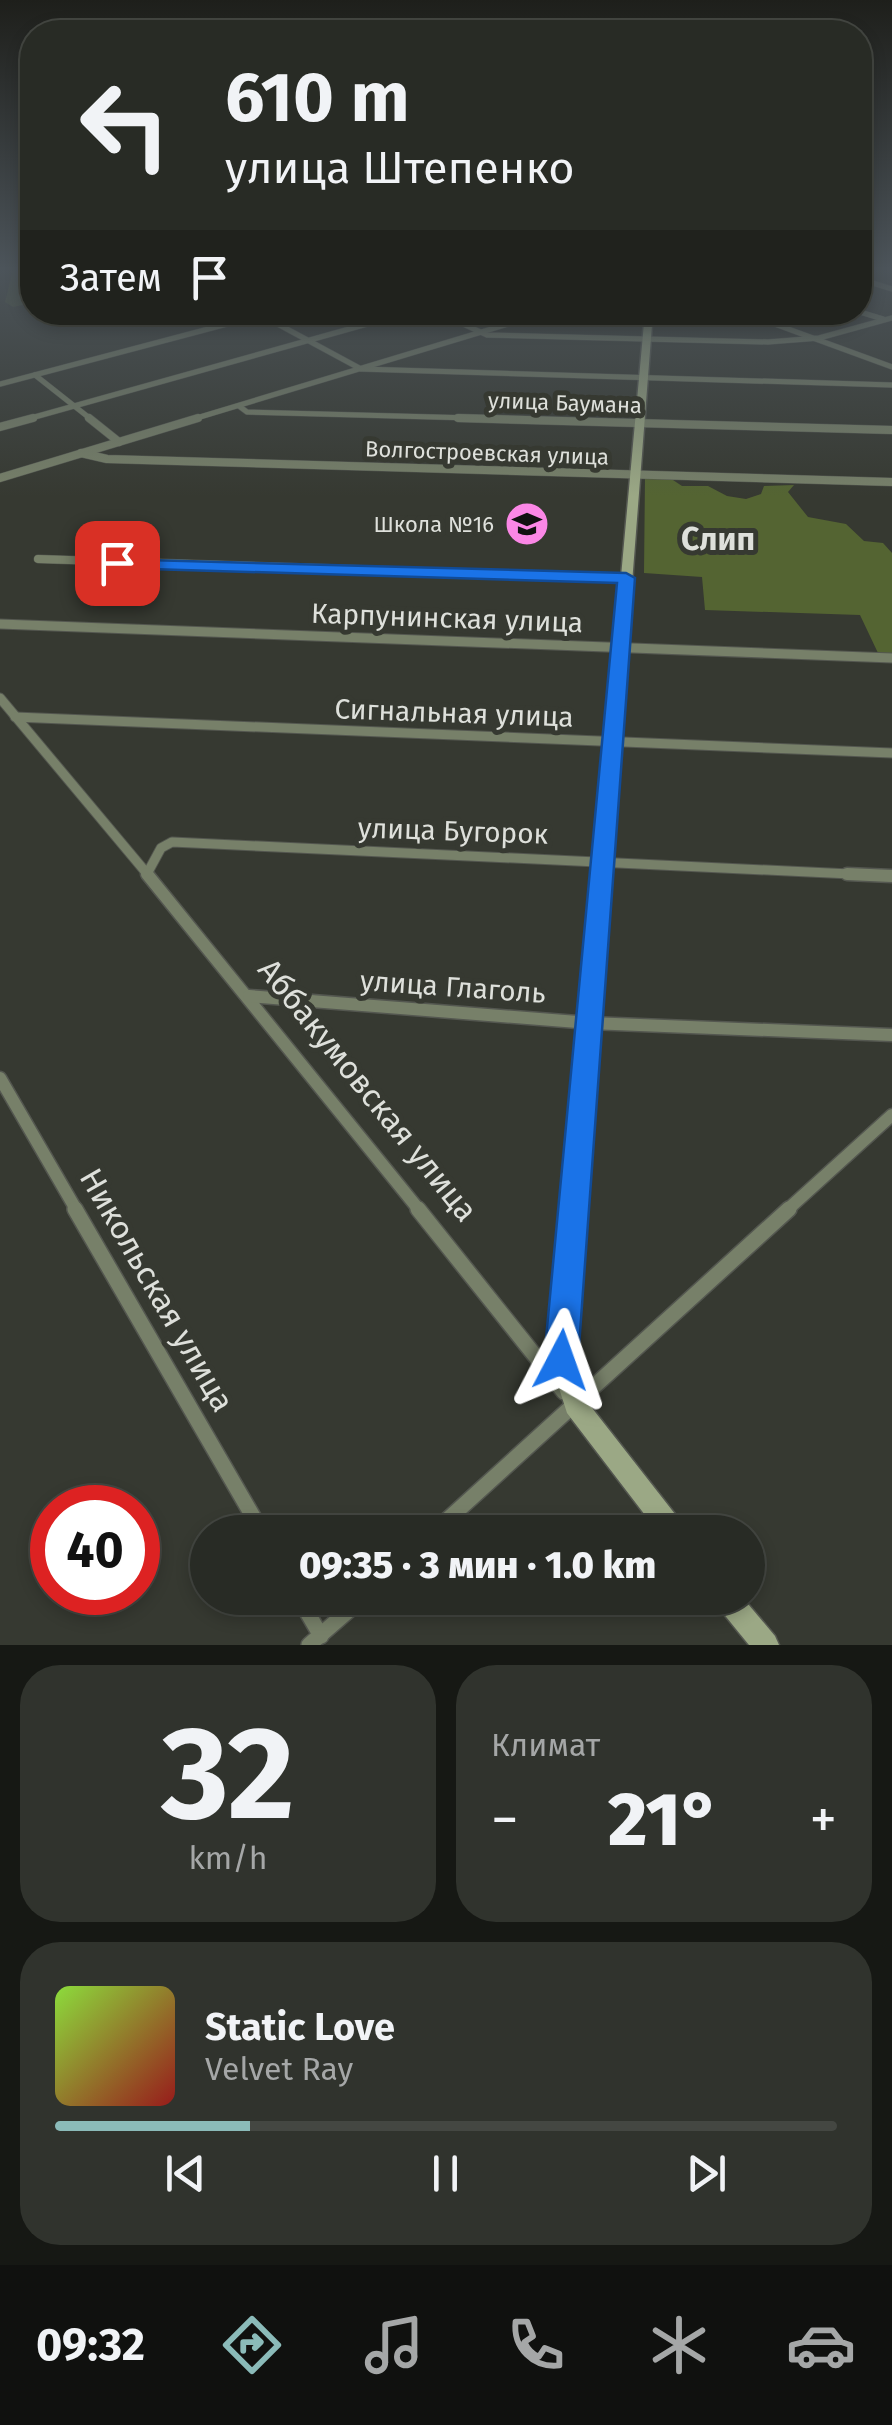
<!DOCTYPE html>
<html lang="ru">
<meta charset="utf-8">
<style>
body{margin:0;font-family:"Fira Sans",sans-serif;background:#30332d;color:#f1f3f6;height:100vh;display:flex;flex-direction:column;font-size:38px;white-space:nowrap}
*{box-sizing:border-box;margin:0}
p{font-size:32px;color:#a5a7a7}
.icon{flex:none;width:55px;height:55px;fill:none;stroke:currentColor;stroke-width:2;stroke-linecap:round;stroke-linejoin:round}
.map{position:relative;height:1645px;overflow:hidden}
.side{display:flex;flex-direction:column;gap:20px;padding:20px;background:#161814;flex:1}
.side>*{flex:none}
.hud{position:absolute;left:20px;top:20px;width:852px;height:305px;border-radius:40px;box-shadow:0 5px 15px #0003,0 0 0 2px #444742;background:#282b25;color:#f1f3f6;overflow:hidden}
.speed{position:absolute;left:30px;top:1485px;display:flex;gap:20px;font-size:50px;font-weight:700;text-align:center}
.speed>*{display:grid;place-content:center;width:130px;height:130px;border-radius:50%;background:#282b25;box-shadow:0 5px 15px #0003,0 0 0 2px #444742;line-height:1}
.speed .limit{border:15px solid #d22;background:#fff;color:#111}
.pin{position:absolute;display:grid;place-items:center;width:85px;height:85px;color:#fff;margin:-42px;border-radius:20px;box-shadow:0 5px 15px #0006}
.me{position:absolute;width:110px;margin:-55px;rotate:4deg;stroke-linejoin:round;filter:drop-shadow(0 0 8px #0008)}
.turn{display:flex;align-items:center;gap:35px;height:210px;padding:0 40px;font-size:45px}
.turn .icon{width:130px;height:130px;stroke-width:2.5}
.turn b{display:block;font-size:70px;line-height:85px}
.then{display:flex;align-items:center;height:95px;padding:0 40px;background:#0003;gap:20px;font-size:38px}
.big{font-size:75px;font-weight:800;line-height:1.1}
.side .tile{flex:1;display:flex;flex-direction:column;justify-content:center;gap:15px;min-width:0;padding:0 35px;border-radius:40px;background:#30332d}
.side .dial{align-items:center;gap:0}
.dial b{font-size:130px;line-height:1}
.song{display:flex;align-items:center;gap:30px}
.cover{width:120px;height:120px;border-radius:15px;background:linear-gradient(135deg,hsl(90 70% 55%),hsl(0 70% 35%))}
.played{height:10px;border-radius:5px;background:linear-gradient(90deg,#8bbbb9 25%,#444742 25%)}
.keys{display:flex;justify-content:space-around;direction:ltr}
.heat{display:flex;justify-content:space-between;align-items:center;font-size:55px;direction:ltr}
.side .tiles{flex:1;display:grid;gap:20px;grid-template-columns:1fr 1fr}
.tile:last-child{grid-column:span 2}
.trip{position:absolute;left:190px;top:1515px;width:575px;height:100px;border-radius:50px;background:#282b25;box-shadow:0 5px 15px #0003,0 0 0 2px #444742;font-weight:800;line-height:100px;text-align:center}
.tabs{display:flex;height:160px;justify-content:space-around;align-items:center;background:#10110f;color:#a5a7a7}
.tabs .icon{width:70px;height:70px}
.tabs .selected{color:#8bbbb9}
.tabs b{font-size:45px;color:#f1f3f6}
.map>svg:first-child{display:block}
.green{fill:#4b5635}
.forest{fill:#546432}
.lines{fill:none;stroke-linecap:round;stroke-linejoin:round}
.street-far4-casing{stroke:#545750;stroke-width:6}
.street-far3-casing{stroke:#545750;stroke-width:9}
.street-far2-casing{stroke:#545750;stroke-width:11}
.street-far1-casing{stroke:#545750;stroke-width:15}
.street-casing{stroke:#545750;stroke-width:18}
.secondary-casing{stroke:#545750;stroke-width:3}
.street-far4{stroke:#778069;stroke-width:5}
.street-far3{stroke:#778069;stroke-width:8}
.street-far2{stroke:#778069;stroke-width:9}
.street-far1{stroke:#778069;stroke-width:12}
.street{stroke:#778069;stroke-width:15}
.secondary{fill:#9ba885;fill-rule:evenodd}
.route{fill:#1a73e8;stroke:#114b97;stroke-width:2.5}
.labels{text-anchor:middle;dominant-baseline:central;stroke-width:10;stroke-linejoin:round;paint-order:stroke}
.far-street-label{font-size:22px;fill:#dee0db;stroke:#363931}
.far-poi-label{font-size:22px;fill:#dee0db;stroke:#363931;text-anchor:end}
.street-label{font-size:28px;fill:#dee0db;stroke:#363931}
.far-district-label{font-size:32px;font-weight:bold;fill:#dee0db;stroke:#363931}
.near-street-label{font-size:32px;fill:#dee0db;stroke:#363931}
</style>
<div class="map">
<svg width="892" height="1645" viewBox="0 0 892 1645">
<rect width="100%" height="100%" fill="#363931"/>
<!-- green -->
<polygon class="green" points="14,266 32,266 32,303 13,307 5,302"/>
<!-- forest -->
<polygon class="forest" points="645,477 670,478 682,486 708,486 727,496 746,499 761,494 764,486 794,485 788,492 808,517 846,524 864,541 883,543 892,553 892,654 878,653 860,615 705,610 702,577 644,573"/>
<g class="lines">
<defs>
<g id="street-far4">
<polyline points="860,279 892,289"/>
<polyline points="437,312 487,335 768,342 819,338 892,318"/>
<polyline points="742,312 892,367"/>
<polyline points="860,312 883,319"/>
<polyline points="35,375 92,420"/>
<polyline points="0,384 261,315 361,369 892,385"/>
<polyline points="239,406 247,412 547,420"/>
<polyline points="24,420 410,312"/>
<polyline points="190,420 548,312"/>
</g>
<g id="street-far3">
<polyline points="89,418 119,442"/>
<polyline points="458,418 892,430"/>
<polyline points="0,427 33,418"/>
<polyline points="81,453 107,459 892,482"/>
<polyline points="0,478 198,418"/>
<polyline points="38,559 626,578"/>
</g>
<g id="street-far2">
<polyline points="0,624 892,658"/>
<polyline points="0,698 149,876"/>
<polyline points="15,717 892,753"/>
<polyline points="148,872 161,848 172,842 892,876"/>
</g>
<g id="street-far1">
<polyline points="147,874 420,1211"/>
<polyline points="847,874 892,876"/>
<polyline points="249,996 590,1023 892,1035"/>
<polyline points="0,1078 77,1211"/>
<polyline points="786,1211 892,1115"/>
</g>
<g id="street">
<polyline points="75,1209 262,1532"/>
<polyline points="418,1209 564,1392"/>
<polyline points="434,1532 789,1209"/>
<polyline points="299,1598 321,1636"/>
<polyline points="309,1645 363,1598"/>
</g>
<g id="secondary">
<polygon points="645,312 653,312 572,1360 585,1399 682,1523 685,1532 658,1532 567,1413 550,1360"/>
<polygon points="714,1598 743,1598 775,1636 779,1645 749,1645 718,1607"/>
</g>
</defs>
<!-- street-far4 casing -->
<use href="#street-far4" class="street-far4-casing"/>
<!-- street-far3 casing -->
<use href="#street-far3" class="street-far3-casing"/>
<!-- street-far2 casing -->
<use href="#street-far2" class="street-far2-casing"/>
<!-- street-far1 casing -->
<use href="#street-far1" class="street-far1-casing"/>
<!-- street casing -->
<use href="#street" class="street-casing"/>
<!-- secondary casing -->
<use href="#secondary" class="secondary-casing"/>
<!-- street-far4 -->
<use href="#street-far4" class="street-far4"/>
<!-- street-far3 -->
<use href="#street-far3" class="street-far3"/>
<!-- street-far2 -->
<use href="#street-far2" class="street-far2"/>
<!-- street-far1 -->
<use href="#street-far1" class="street-far1"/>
<!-- street -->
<use href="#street" class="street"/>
<!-- secondary -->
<use href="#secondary" class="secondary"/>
</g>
<!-- sky -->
<linearGradient id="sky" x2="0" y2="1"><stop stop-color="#1e1f1b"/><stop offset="0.54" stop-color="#4c545a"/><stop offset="1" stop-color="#4c545a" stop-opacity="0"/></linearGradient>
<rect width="892" height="497" fill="url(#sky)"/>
<!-- route -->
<polygon class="route" points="111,559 626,573 635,578 578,1360 573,1372 561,1377 549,1372 544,1360 617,583 117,568 109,563"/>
<!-- icons -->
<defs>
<symbol id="school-disc" viewBox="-11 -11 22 22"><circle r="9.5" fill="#fb87e6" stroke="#363931"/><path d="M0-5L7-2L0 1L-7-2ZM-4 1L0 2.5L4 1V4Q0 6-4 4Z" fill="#111"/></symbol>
</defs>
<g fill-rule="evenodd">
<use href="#school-disc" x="502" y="499" width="50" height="50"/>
</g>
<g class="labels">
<!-- far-street labels -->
<g class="far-street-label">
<text transform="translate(565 403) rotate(2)">улица Баумана</text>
<text transform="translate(487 453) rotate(2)">Волгостроевская улица</text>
</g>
<!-- far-poi labels -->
<g class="far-poi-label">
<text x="494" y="524">Школа №16</text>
</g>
<!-- street labels -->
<g class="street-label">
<text transform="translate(447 618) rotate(2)">Карпунинская улица</text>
<text transform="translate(454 713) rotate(2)">Сигнальная улица</text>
<text transform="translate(453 831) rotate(2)">улица Бугорок</text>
<text transform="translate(453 987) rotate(4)">улица Глаголь</text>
</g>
<!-- far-district labels -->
<g class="far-district-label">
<text x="718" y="539">Слип</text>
</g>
<!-- near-street labels -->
<g class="near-street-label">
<text transform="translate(368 1090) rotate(51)">Аббакумовская улица</text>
<text transform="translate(157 1290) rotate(60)">Никольская улица</text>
</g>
</g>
</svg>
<div class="speed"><div class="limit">40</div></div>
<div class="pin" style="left:117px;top:563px;background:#d93025"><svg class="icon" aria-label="arrive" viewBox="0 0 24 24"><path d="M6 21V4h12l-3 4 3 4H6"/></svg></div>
<svg class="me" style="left:561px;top:1360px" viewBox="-20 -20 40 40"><path d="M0-17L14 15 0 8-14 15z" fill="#1a73e8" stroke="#fff" stroke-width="4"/></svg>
<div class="trip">09:35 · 3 мин · 1.0 km</div>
<div class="hud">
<div class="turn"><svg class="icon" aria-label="left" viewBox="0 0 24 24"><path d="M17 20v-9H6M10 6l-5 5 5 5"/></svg><div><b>610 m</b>улица Штепенко</div></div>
<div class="then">Затем<svg class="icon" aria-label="arrive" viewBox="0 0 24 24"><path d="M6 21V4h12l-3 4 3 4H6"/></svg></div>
</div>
</div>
<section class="side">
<div class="tiles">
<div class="tile dial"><b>32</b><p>km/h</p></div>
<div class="tile"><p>Климат</p>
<div class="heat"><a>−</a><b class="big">21°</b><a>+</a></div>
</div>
<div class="tile">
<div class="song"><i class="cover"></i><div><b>Static Love</b><p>Velvet Ray</p></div></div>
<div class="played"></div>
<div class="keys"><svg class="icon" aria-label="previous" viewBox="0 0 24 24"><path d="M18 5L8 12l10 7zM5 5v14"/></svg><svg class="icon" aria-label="pause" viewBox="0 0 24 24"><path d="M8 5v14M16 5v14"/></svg><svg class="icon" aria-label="next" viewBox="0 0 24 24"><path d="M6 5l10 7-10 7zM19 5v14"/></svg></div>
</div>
</div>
</section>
<nav class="tabs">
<b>09:32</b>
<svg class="icon selected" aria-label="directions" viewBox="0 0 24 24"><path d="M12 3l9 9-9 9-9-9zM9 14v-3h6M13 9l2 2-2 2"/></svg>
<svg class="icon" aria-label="music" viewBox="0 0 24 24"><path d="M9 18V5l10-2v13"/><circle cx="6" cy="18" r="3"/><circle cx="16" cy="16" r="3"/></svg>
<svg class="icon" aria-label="phone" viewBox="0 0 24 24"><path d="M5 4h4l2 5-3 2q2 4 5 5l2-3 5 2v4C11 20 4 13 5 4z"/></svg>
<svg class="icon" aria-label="climate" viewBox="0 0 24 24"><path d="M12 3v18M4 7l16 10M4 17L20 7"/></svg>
<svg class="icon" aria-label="car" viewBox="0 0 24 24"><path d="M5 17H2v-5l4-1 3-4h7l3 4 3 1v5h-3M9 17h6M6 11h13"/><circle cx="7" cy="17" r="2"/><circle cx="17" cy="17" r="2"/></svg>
</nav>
